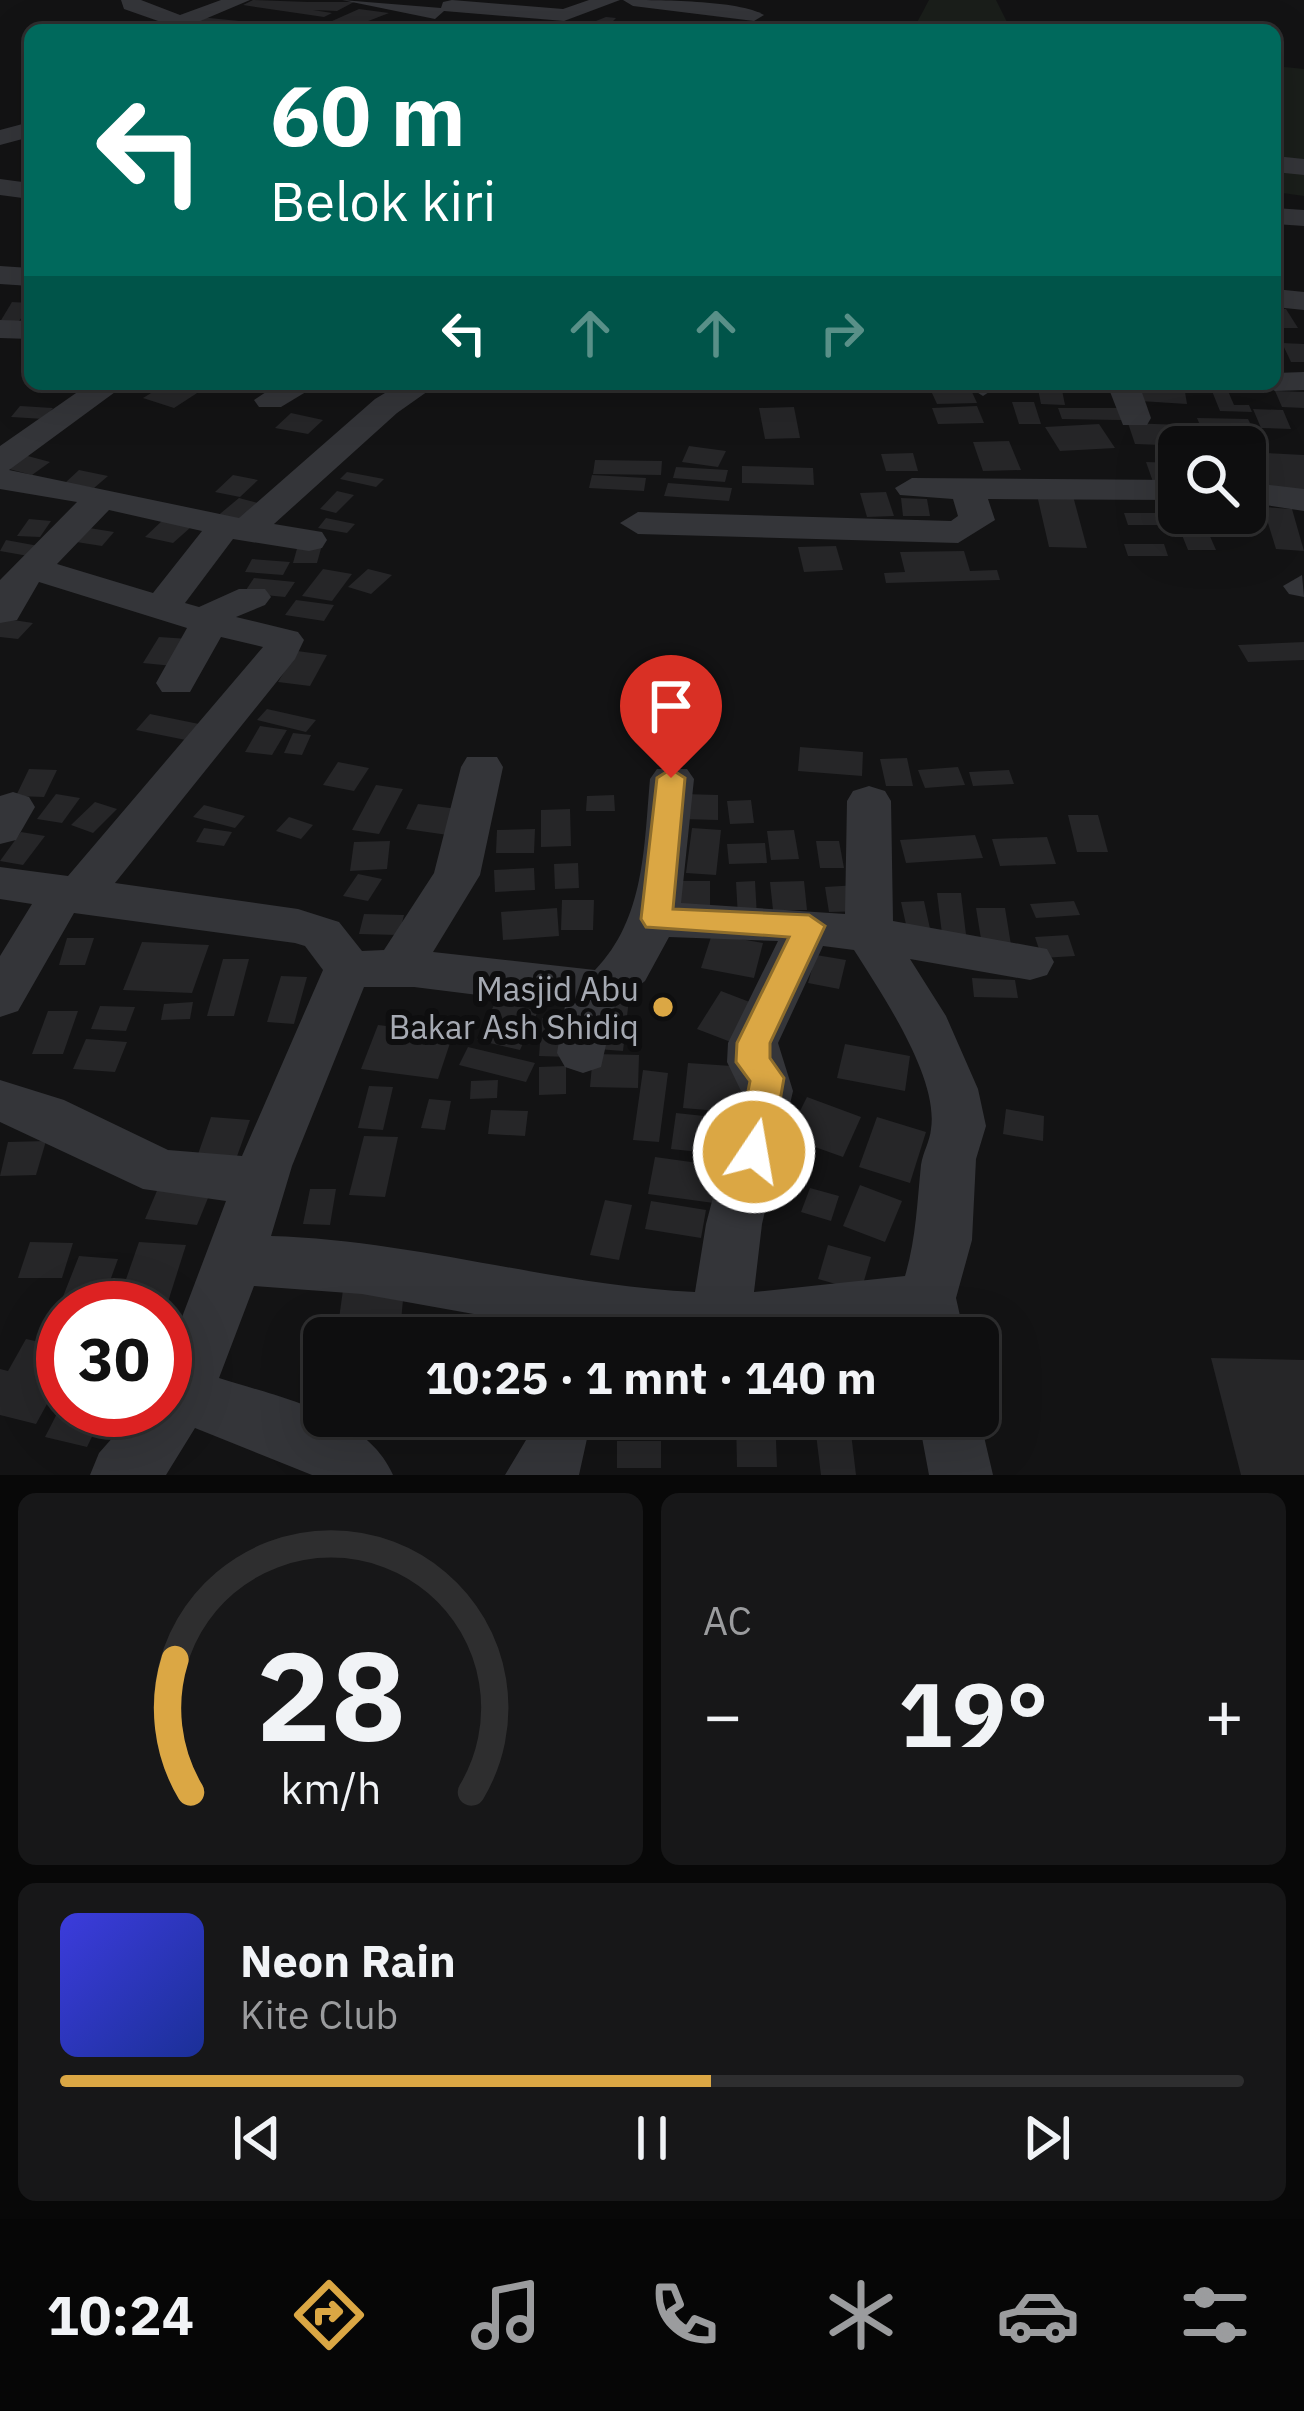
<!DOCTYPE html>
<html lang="id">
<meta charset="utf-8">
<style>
body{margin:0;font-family:"IBM Plex Sans",sans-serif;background:#171718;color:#f1f3f6;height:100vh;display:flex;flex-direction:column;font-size:45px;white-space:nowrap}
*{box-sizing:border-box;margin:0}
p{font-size:39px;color:#9b9c9e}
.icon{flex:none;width:66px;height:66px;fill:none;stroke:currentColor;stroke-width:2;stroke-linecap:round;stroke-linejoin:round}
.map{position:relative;height:1475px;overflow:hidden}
.details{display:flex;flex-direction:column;gap:18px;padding:18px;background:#080808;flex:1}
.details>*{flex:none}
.guide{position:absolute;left:24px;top:24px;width:1257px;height:366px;border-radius:18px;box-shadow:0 12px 48px #0002,0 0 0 3px #2e2e2f;background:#00695c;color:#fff;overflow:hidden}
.fabs{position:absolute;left:1158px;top:426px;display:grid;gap:24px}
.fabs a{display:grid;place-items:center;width:108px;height:108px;border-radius:18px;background:#0e0e0f;box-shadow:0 12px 48px #0002,0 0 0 3px #2e2e2f;font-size:60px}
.speed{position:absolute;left:36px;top:1281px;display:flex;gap:24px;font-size:60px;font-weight:700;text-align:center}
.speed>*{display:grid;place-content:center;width:156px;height:156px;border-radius:50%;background:#0e0e0f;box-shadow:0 12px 48px #0002,0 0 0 3px #2e2e2f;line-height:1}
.speed .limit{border:18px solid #d22;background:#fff;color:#111}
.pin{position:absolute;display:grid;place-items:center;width:102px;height:102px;color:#fff;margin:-123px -51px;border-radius:50% 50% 50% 0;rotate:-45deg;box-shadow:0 0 12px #0007}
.pin .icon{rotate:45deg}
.me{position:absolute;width:132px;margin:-66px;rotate:12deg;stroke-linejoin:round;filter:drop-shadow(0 0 9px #0008)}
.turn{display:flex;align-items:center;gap:42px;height:252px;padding:0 48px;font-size:54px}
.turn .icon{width:156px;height:156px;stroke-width:2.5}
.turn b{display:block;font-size:84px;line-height:102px}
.lanes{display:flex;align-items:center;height:114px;padding:0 48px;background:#0003;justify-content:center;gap:60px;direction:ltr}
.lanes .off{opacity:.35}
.big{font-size:90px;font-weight:700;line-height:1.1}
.details .card{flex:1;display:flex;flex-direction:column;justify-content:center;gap:18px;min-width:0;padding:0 42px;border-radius:18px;background:#171718}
.details .dial{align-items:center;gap:0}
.dial svg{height:312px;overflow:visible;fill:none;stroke:#2e2e2f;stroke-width:7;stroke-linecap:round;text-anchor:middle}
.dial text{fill:#f1f3f6;stroke:none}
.song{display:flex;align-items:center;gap:36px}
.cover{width:144px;height:144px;border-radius:18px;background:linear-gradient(135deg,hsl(240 70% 55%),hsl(230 70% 35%))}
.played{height:12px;border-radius:6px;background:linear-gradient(90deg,#dba744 55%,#2e2e2f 55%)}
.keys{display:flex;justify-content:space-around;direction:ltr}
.heat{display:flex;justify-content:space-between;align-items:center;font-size:66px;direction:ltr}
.details .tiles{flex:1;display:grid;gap:18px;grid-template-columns:1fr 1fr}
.card:last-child{grid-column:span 2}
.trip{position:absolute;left:303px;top:1317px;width:696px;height:120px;border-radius:18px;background:#0e0e0f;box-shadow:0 12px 48px #0002,0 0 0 3px #2e2e2f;font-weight:700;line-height:120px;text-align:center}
.dock{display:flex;height:192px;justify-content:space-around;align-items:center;background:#060606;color:#9b9c9e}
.dock .icon{width:84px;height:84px}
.dock .active{color:#dba744}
.dock b{font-size:54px;color:#f1f3f6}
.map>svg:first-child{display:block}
.green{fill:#1a1e1a}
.building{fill:#262628}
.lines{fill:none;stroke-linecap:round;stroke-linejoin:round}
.minor{fill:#343539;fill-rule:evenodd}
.route{fill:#dba744;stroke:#8e6d2c;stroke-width:3}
.poi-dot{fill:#dba744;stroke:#0e0e0f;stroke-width:4.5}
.labels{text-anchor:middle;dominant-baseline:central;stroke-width:12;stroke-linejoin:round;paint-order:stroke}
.poi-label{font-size:33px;fill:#a6aab3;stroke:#0e0e0f;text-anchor:end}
</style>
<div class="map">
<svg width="1304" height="1475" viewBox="0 0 1304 1475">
<rect width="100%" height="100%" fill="#131314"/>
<!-- green -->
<g class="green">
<polygon points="929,0 996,0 1011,30 913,30"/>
<polygon points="1275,66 1304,69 1304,196 1275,192"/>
</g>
<!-- building -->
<g class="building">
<polygon points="253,0 308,2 354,2 337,11 313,10 332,13 324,17 243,5"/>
<polygon points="359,9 389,13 345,30 312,30"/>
<polygon points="199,17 249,22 236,30 185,25"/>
<polygon points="606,17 616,18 611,23 643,30 586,25"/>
<polygon points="12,302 30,303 30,308 18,322 0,322"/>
<polygon points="1275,309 1286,309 1298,328 1275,328"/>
<polygon points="1282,343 1304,344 1304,362 1291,362"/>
<polygon points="166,384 211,384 174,408 143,398"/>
<polygon points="1038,389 1062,390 1065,405 1041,404"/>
<polygon points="1138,389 1185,392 1187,404 1140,401"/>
<polygon points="1212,391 1228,391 1234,405 1249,405 1252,412 1220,411"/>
<polygon points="1275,391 1304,392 1304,408 1282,407"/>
<polygon points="972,392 977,403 937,404 932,393"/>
<polygon points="1012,402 1034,402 1041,424 1019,424"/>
<polygon points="20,406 53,408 44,419 11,417"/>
<polygon points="977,406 984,423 938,424 932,408"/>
<polygon points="794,407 800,438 765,439 759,408"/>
<polygon points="1058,408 1118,408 1122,420 1062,419"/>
<polygon points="1253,409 1283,410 1291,429 1261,428"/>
<polygon points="291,413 323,420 308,434 275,428"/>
<polygon points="1197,418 1248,419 1255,433 1203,432"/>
<polygon points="1128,423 1182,425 1189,446 1135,444"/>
<polygon points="1099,424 1115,448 1060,451 1045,427"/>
<polygon points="1009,441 1021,470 983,471 973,442"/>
<polygon points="689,446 726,451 718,467 682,462"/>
<polygon points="1245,452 1304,455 1304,491 1247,488"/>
<polygon points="913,453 918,471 886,471 881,454"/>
<polygon points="24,455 50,462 32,475 5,468"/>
<polygon points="595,460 662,461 661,475 593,474"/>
<polygon points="1146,462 1179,463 1179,482 1153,482"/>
<polygon points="742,466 813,468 814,485 742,483"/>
<polygon points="676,467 728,470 725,482 673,478"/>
<polygon points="79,470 108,476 94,488 65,483"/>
<polygon points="347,472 384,479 376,487 340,479"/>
<polygon points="233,475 258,480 240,497 215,492"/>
<polygon points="592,475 646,478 644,491 589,488"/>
<polygon points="668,483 732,488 729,501 664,496"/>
<polygon points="337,491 354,495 336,513 320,509"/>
<polygon points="886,492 894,516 867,517 860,493"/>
<polygon points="1037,495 1073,496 1087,548 1049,547"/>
<polygon points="239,498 258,503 234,523 215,518"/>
<polygon points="901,498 927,499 930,516 903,516"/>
<polygon points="1263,507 1292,509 1304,551 1276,549"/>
<polygon points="1124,513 1155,513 1159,525 1128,525"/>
<polygon points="326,518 355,524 347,533 318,528"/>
<polygon points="29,519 51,521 40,537 17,536"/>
<polygon points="163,520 191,527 173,543 145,537"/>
<polygon points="1178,525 1205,525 1216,550 1188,550"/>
<polygon points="83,527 114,532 102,546 70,541"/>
<polygon points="6,540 44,547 34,557 0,551"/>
<polygon points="1124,544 1164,544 1168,556 1128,556"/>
<polygon points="298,545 322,545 317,563 293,563"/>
<polygon points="836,546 843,570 804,572 798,547"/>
<polygon points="964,551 970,571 997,570 1000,580 886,583 884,573 905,572 900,552"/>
<polygon points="252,559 290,562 283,575 245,572"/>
<polygon points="323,569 352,574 332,601 302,596"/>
<polygon points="368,569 392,575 371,594 348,587"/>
<polygon points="254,578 295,582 285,597 244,593"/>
<polygon points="296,600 334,605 324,621 285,615"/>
<polygon points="0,618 33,623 18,639 0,637"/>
<polygon points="159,637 189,639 173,666 143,663"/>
<polygon points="1304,642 1304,660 1248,662 1238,645"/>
<polygon points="297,651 327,655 310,686 278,682"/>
<polygon points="267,709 316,720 306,732 257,720"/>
<polygon points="150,714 199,724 186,740 136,730"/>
<polygon points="260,726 287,730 272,755 245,752"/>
<polygon points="293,733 311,735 302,755 284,753"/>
<polygon points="800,747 863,752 862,776 798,771"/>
<polygon points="907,758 913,786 886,786 880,759"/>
<polygon points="338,762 369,768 354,791 323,785"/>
<polygon points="958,767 965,785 925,788 918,770"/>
<polygon points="29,769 57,770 44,797 16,796"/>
<polygon points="1009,770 1014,784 973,786 969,772"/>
<polygon points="376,785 403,789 379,834 352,830"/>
<polygon points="56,794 80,798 62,823 37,819"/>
<polygon points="683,794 718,795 718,820 682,819"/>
<polygon points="614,795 615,811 586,811 587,796"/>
<polygon points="751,800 754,823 730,824 727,801"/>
<polygon points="95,802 117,809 93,833 71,825"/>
<polygon points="418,804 466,810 455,836 406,829"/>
<polygon points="204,805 245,816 235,828 193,817"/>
<polygon points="570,809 571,846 541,847 541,810"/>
<polygon points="1068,815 1098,815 1108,852 1077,852"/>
<polygon points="289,817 313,825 301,839 276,831"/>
<polygon points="204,828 232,832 224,846 196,842"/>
<polygon points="692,828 721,830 716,875 686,873"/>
<polygon points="535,829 534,853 496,853 497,830"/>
<polygon points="794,830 799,859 771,860 767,831"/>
<polygon points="21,832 45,836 23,865 0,861"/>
<polygon points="975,835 983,858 906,863 900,840"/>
<polygon points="1047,837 1056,864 1000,866 992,839"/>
<polygon points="390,841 387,869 350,871 354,842"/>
<polygon points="816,841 839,841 844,868 820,868"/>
<polygon points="765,843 767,863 729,864 727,844"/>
<polygon points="578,863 579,888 555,889 554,864"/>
<polygon points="534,868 535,890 495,892 494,870"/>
<polygon points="358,874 382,879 368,901 343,896"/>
<polygon points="680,881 710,881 710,917 680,916"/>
<polygon points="755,881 757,917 738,917 736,882"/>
<polygon points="804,881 807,910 773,910 770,882"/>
<polygon points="858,885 865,911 829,912 825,887"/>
<polygon points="937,893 961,893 967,943 943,942"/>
<polygon points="562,900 594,900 593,930 561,930"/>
<polygon points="924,901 932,938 909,938 901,902"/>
<polygon points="1074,901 1080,915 1036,918 1030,904"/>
<polygon points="557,908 559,936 503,940 501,912"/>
<polygon points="976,908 1005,908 1011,945 982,945"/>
<polygon points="364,914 404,915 399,935 359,934"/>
<polygon points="712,934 763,943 754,978 701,968"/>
<polygon points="1068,935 1075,956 1042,958 1035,937"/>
<polygon points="67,938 94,938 85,965 59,965"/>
<polygon points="142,942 209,945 192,993 123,990"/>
<polygon points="816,955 846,960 839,989 808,983"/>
<polygon points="223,959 249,959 234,1016 207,1016"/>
<polygon points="281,976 307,977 294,1024 267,1022"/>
<polygon points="972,978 1015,980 1018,998 974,997"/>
<polygon points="721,991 760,1006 736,1044 697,1029"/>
<polygon points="603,998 629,999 623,1051 597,1049"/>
<polygon points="496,1001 538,1011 520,1050 477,1040"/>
<polygon points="193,1002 190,1019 161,1020 164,1004"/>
<polygon points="100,1006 135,1007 126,1031 91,1029"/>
<polygon points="48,1011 78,1011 63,1054 32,1054"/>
<polygon points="542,1018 573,1019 570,1057 539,1056"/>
<polygon points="378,1025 453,1034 438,1079 361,1069"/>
<polygon points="86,1039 127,1042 115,1072 73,1069"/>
<polygon points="845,1044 910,1056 905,1091 837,1078"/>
<polygon points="468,1047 535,1063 526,1082 459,1065"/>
<polygon points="593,1054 639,1055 638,1088 590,1087"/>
<polygon points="688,1063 746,1067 743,1113 683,1108"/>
<polygon points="566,1066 566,1094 539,1095 539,1067"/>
<polygon points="643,1070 668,1073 659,1142 633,1140"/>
<polygon points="498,1080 497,1098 470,1099 471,1081"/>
<polygon points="369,1086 393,1087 383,1130 358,1128"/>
<polygon points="807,1097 861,1117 843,1157 787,1137"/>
<polygon points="429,1099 451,1101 445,1130 421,1128"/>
<polygon points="1006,1109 1044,1116 1043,1141 1003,1134"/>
<polygon points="491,1110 528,1111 525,1136 488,1134"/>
<polygon points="676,1113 741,1120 737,1156 671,1149"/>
<polygon points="211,1117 250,1120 236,1159 197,1157"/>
<polygon points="877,1117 926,1132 910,1183 859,1167"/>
<polygon points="364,1136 398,1137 385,1197 349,1195"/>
<polygon points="46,1141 36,1175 0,1176 8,1142"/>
<polygon points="655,1157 727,1167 721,1204 648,1194"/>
<polygon points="860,1185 902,1201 885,1242 843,1226"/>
<polygon points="159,1186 210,1193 197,1225 145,1219"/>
<polygon points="810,1188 839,1196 831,1221 801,1212"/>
<polygon points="310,1189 336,1189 330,1225 303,1224"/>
<polygon points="605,1200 632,1205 619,1260 590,1255"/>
<polygon points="651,1201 706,1210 701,1238 645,1229"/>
<polygon points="30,1242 73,1243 62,1278 18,1278"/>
<polygon points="139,1242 186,1245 166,1308 116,1308"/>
<polygon points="828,1245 871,1257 861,1291 818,1279"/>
<polygon points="79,1256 118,1259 100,1308 63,1308 63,1323 53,1322"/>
<polygon points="404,1289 400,1332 337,1333 343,1290"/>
<polygon points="26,1339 63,1347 63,1375 36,1424 0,1415 0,1369 8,1371"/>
<polygon points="1211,1358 1304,1360 1304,1475 1241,1475"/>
<polygon points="63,1402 63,1410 103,1414 87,1447 45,1437"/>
<polygon points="736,1416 775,1416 777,1467 737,1467"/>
<polygon points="851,1433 856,1475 821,1475 816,1434"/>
<rect x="617" y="1441" width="44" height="27"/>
</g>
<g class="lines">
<!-- minor -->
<g class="minor">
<polygon points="121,0 141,0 180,15 221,0 250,0 179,30 149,30 161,22 124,9"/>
<polygon points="342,0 441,8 443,2 452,0 563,9 589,0 620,0 564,21 444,11 435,19"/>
<path d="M623,0C657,0 739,0 764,15L754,21L633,6Z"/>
<polygon points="30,122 30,137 0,145 0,130"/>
<polygon points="1275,156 1304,159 1304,175 1275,172"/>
<polygon points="0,179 30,183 30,199 0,195"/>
<polygon points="1275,208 1304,210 1304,226 1275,224"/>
<polygon points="0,266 30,268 30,286 0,284"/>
<polygon points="1275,289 1304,292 1304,310 1275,307"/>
<polygon points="0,320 30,321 30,339 0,338"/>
<polygon points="1304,372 1304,390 1275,391 1261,384 1275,384 1275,373"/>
<path d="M89,384H126L9,470L239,518L375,399L400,384H438L397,413L274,524L322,532L327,540L322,548L309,551L233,539L185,603L199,607L239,589H265L271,597L265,605L236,617L298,632L304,640L295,659L115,883L298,909L339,922L362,951L384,950L434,873L461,767L467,757H497L503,767L480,875L433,952L595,970C645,919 644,846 650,779L657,769H687L694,779L681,903L845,914L847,801L853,791L869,786L885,791L891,801L893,921L1047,949L1054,962L1047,975L1030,980L910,959L946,1016L978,1089L986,1126L976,1159L972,1240L956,1298L965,1338H905L903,1329L848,1338H608L362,1294L254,1286L219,1378C278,1397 367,1414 393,1475H312L195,1428L166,1475H90L99,1453L137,1410H165V1362L226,1201L143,1189L0,1122V1080L64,1100L168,1150L242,1156L323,970L305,946L295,943L74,913L18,1011L0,1017V956L32,904L0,899V867L68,876L263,647L221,637L190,692H162L156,683L187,628L39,582L17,620L0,623V580L77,502L0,489V446ZM109,510L193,529L202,531L153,593L57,564ZM669,937L778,941L728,1043L727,1062L741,1091L706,1224L695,1292C552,1285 414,1240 271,1236L292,1166L364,987H414L565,1006L557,1053L565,1067L583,1073L601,1067L615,1005L645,981ZM823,946L854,950C881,993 939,1077 931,1129C930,1141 923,1152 921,1165C917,1204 916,1239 905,1276L754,1292L762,1224L793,1091L778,1043Z"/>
<polygon points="278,384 319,384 281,407 259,407 254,400"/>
<polygon points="1001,384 983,396 967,386 969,384"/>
<polygon points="1107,384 1139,384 1151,418 1147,425 1123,425"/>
<polygon points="1145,384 1183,384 1167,393 1150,391"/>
<polygon points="912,478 1179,480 1179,500 988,499 995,520 958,543 638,534 620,523 638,512 951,521 958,516 953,499 900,495 895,488"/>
<polygon points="1245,482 1304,489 1304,511 1245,502"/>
<polygon points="1302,575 1304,597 1289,594 1283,586"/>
<polygon points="13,792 29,797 35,807 16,840 0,844 0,796"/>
<polygon points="978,1411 993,1475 929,1475 918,1416 978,1416"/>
<polygon points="530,1416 592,1416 579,1475 505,1475 526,1440"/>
</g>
</g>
<!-- route -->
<polygon class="route" points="671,769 685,778 673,909 809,915 825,926 770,1043 770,1058 784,1078 771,1152 766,1163 754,1167 741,1163 736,1152 750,1081 736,1062 737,1043 789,937 646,927 641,919 657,778"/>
<!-- markers -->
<circle class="poi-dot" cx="663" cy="1007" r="12"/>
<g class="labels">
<!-- poi labels -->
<g class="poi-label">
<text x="639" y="988">Masjid Abu<tspan x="639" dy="38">Bakar Ash Shidiq</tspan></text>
</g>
</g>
</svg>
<div class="fabs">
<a><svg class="icon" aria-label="search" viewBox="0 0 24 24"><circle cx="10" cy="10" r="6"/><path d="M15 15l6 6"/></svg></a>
</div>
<div class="speed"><div class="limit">30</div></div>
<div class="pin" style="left:671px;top:778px;background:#d93025"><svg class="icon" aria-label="arrive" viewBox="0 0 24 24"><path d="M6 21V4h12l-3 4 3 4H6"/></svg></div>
<svg class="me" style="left:754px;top:1152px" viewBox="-20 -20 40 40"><circle r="17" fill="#dba744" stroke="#fff" stroke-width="3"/><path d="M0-11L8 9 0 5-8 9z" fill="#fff"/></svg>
<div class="trip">10:25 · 1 mnt · 140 m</div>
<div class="guide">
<div class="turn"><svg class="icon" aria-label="left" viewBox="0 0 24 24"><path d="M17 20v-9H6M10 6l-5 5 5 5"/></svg><div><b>60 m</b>Belok kiri</div></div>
<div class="lanes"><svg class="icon" aria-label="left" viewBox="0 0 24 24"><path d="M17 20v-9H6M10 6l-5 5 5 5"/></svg><svg class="icon off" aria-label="ahead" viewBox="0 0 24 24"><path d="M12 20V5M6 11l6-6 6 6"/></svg><svg class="icon off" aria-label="ahead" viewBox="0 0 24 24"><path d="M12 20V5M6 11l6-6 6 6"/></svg><svg class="icon off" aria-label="right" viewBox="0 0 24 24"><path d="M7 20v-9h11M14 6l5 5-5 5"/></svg></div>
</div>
</div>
<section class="details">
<div class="tiles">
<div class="card dial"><svg viewBox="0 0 100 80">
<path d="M14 69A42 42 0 1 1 86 69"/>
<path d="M14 69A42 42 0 0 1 10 35" stroke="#dba744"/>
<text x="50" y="56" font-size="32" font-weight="700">28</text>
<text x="50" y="72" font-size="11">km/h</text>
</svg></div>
<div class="card"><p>AC</p>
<div class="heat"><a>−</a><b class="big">19°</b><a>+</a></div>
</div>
<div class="card">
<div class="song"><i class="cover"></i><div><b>Neon Rain</b><p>Kite Club</p></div></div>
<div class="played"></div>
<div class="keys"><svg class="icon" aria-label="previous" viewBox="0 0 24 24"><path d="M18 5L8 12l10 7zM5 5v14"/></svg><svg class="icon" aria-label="pause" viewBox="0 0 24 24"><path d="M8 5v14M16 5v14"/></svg><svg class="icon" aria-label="next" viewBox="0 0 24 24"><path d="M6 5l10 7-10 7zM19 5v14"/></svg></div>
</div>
</div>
</section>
<nav class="dock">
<b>10:24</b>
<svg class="icon active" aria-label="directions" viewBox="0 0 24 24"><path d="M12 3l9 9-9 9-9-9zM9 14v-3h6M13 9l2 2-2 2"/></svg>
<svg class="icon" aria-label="music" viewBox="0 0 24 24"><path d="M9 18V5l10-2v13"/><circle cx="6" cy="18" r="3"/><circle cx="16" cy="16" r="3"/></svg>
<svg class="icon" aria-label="phone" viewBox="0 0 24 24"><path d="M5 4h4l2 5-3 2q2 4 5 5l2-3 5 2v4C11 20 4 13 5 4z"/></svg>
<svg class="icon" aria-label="climate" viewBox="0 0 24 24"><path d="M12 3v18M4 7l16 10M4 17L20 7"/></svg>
<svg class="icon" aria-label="car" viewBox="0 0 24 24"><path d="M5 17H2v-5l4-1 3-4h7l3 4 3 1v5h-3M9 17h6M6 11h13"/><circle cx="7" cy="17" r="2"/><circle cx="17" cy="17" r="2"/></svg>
<svg class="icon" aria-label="filters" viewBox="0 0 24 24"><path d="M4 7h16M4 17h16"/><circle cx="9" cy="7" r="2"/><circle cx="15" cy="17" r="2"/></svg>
</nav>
